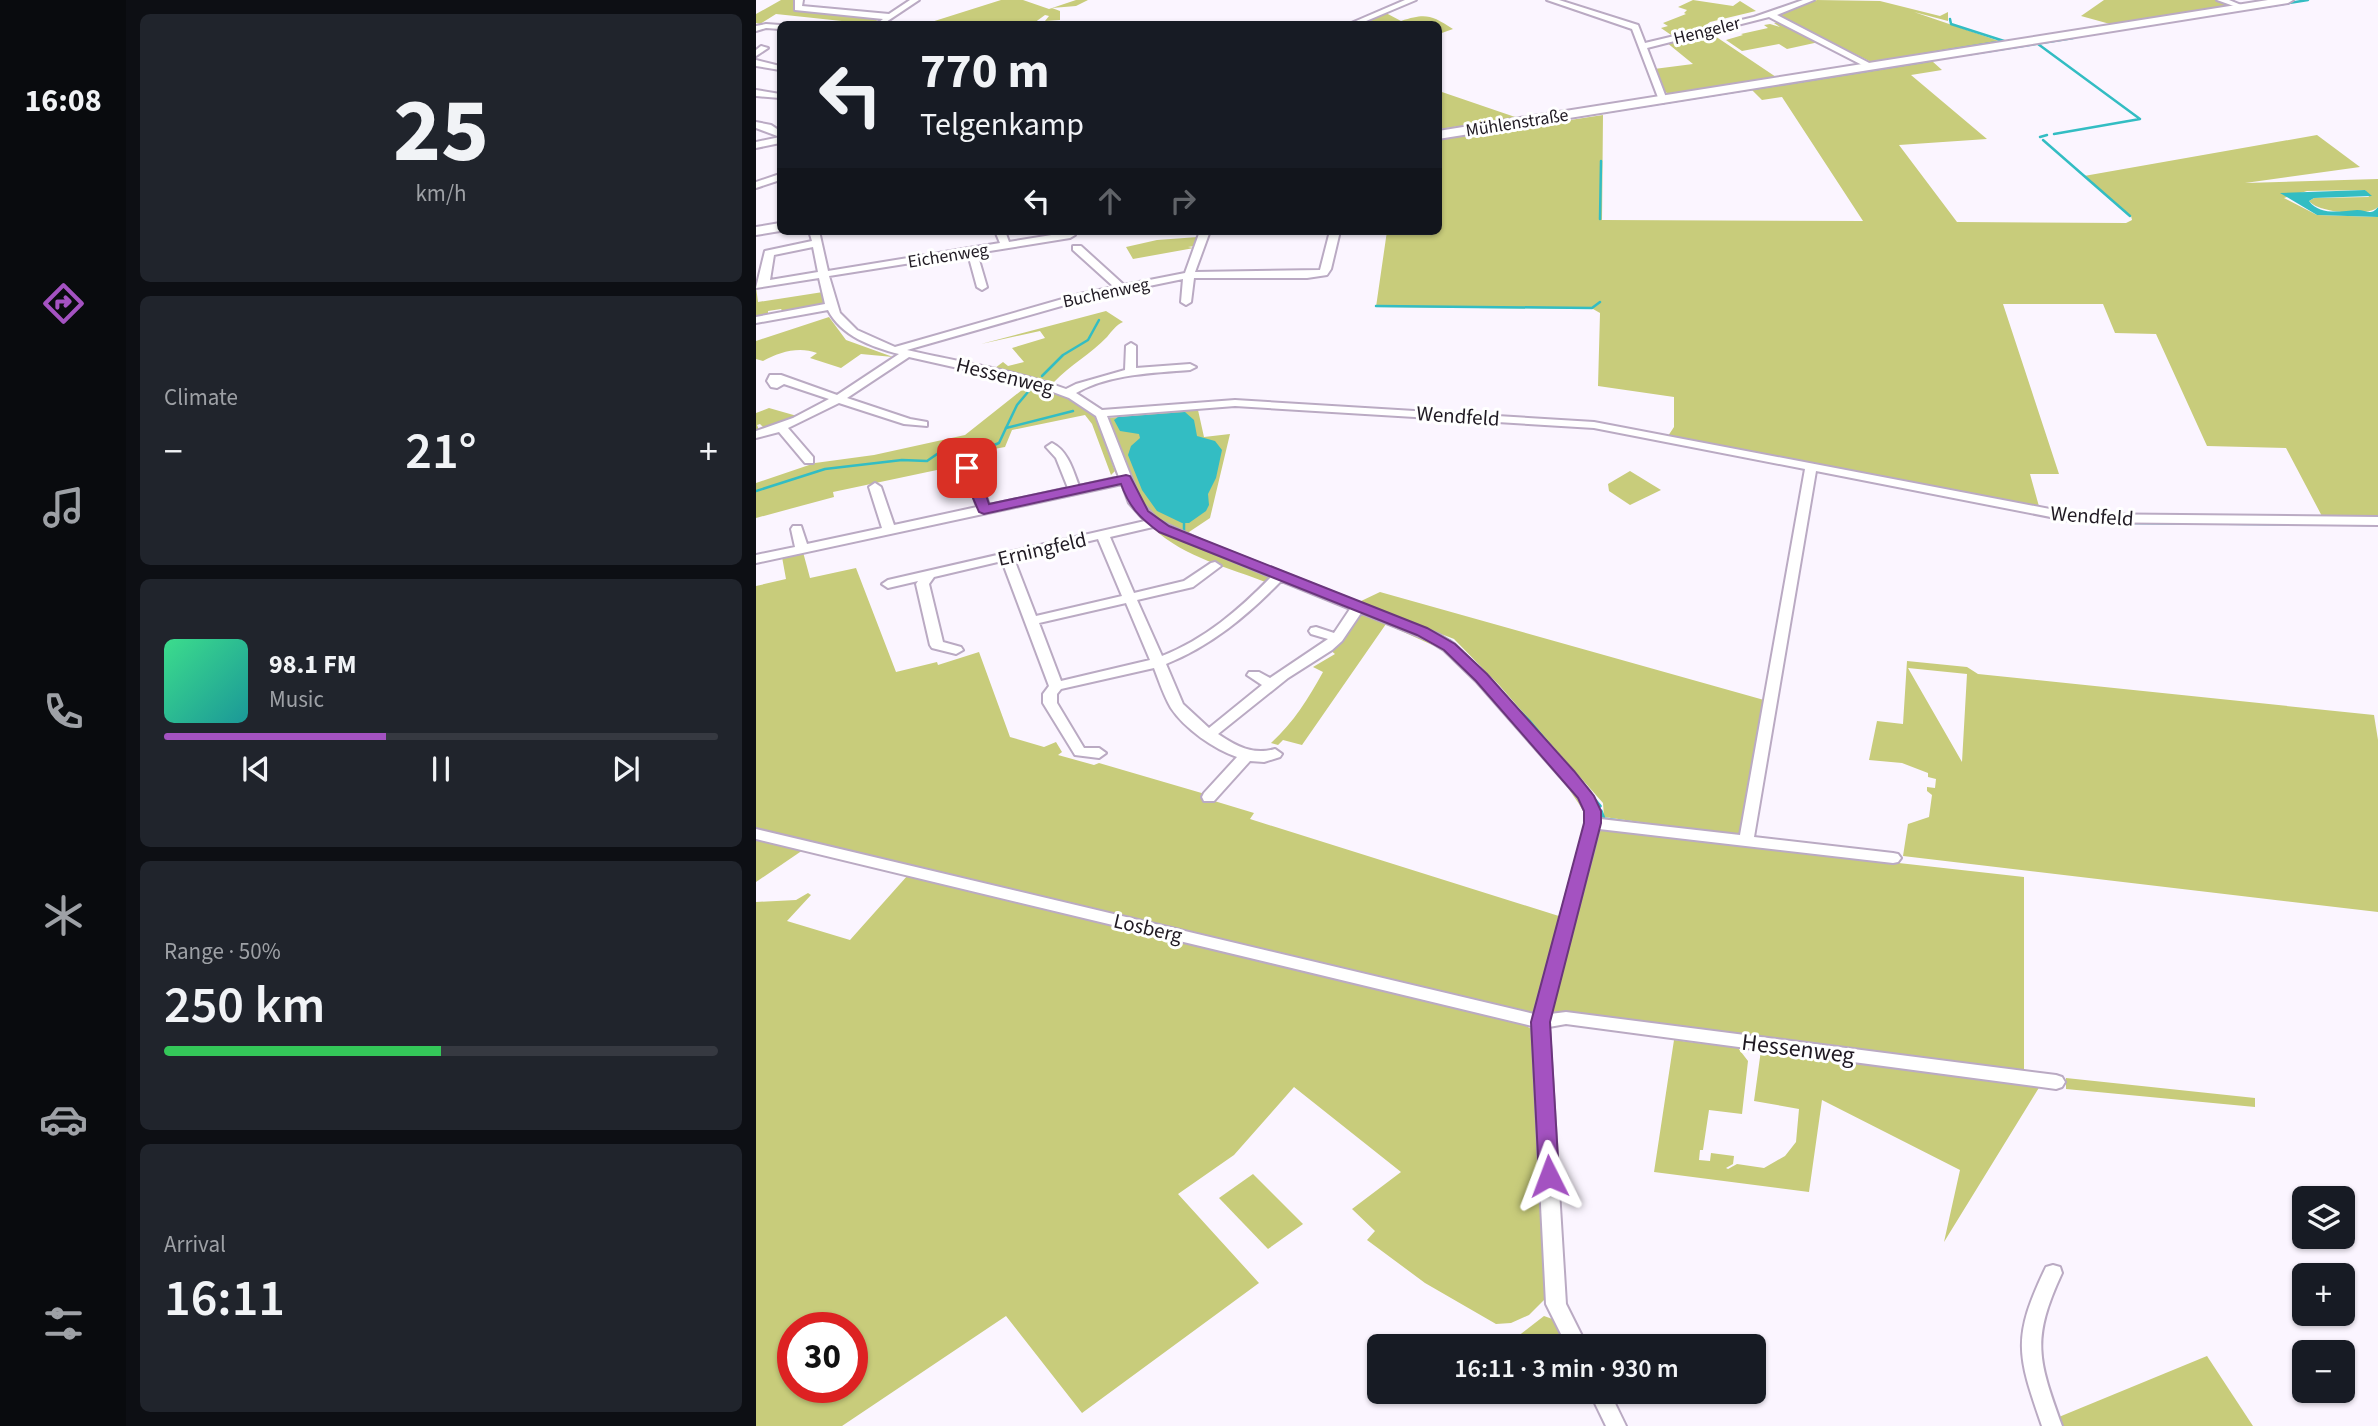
<!DOCTYPE html>
<meta charset="utf-8">
<style>
body{margin:0;font-family:"Source Sans 3",sans-serif;background:#20242c;color:#f1f3f6;height:100vh;display:flex;flex-direction:column;font-size:26px;white-space:nowrap}
*{box-sizing:border-box;margin:0}
p{font-size:23px;color:#9ea1a6}
.icon{flex:none;width:38px;height:38px;fill:none;stroke:currentColor;stroke-width:2;stroke-linecap:round;stroke-linejoin:round}
.map{position:relative;flex:1;overflow:hidden}
.drawer{display:flex;flex-direction:column;gap:14px;padding:14px;background:#0d0f14;width:630px}
.drawer>*{flex:none}
.top-card{position:absolute;left:21px;top:21px;width:665px;height:214px;border-radius:10px;box-shadow:0 2px 5px #0004;background:#171b24;color:#f1f3f6;overflow:hidden}
.fabs{position:absolute;left:1536px;top:1186px;display:grid;gap:14px}
.fabs a{display:grid;place-items:center;width:63px;height:63px;border-radius:10px;background:#171b24;box-shadow:0 2px 5px #0004;font-size:35px}
.speed{position:absolute;left:21px;top:1312px;display:flex;gap:14px;font-size:35px;font-weight:700;text-align:center}
.speed>*{display:grid;place-content:center;width:91px;height:91px;border-radius:50%;background:#171b24;box-shadow:0 2px 5px #0004;line-height:1}
.speed .limit{border:10px solid #d22;background:#fff;color:#111}
.pin{position:absolute;display:grid;place-items:center;width:60px;height:60px;color:#fff;margin:-30px;border-radius:14px;box-shadow:0 4px 10px #0006}
.me{position:absolute;width:77px;margin:-38px;rotate:357deg;stroke-linejoin:round;filter:drop-shadow(0 0 5px #0008)}
.turn{display:flex;align-items:center;gap:24px;height:147px;padding:0 28px;font-size:32px}
.turn .icon{width:91px;height:91px;stroke-width:2.5}
.turn b{display:block;font-size:49px;line-height:60px}
.lanes{display:flex;align-items:center;height:66px;padding:0 28px;background:#0003;justify-content:center;gap:35px;direction:ltr}
.lanes .off{opacity:.35}
.big{font-size:52px;font-weight:600;line-height:1.1}
.drawer .tile{flex:1;display:flex;flex-direction:column;justify-content:center;gap:10px;min-width:0;padding:0 24px;border-radius:10px;background:#20242c}
.drawer .dial{align-items:center;gap:0}
.dial b{font-size:91px;line-height:1}
.song{display:flex;align-items:center;gap:21px}
.cover{width:84px;height:84px;border-radius:10px;background:linear-gradient(135deg,hsl(150 70% 55%),hsl(180 70% 35%))}
.played{height:7px;border-radius:4px;background:linear-gradient(90deg,#a452c1 40%,#363941 40%)}
.keys{display:flex;justify-content:space-around;direction:ltr}
.heat{display:flex;justify-content:space-between;align-items:center;font-size:38px;direction:ltr}
.charge{height:10px;border-radius:5px;background:linear-gradient(90deg,#34c759 50%,#363941 0)}
.trip{position:absolute;left:611px;top:1334px;width:399px;height:70px;border-radius:10px;background:#171b24;box-shadow:0 2px 5px #0004;font-weight:600;line-height:70px;text-align:center}
main{display:flex;flex:1;min-height:0}
.tabs{display:flex;flex-direction:column;width:126px;justify-content:space-around;align-items:center;background:#090b0e;color:#9ea1a6}
.tabs .icon{width:49px;height:49px}
.tabs .on{color:#a452c1}
.tabs b{font-size:32px;color:#f1f3f6}
.map>svg:first-child{display:block}
.green{fill:#c8cc7b;fill-rule:evenodd}
.water{fill:#33bdc3}
.lines{fill:none;stroke-linecap:round;stroke-linejoin:round}
.stream-far1{stroke:#33bdc3;stroke-width:2.5}
.stream{stroke:#33bdc3;stroke-width:3.5}
.minor-casing{stroke:#baaac3;stroke-width:4}
.major-casing{stroke:#baaac3;stroke-width:4}
.minor{fill:#fff;fill-rule:evenodd}
.major{fill:#fff;fill-rule:evenodd}
.route{fill:#a452c1;stroke:#6b357d;stroke-width:2}
.labels{text-anchor:middle;dominant-baseline:central;stroke-width:6;stroke-linejoin:round;paint-order:stroke}
.far-street-label{font-size:18px;fill:#201a23;stroke:#fff}
.street-label{font-size:21px;fill:#201a23;stroke:#fff}
.near-street-label{font-size:24px;fill:#201a23;stroke:#fff}
</style>
<main>
<nav class="tabs">
<b>16:08</b>
<svg class="icon on" aria-label="directions" viewBox="0 0 24 24"><path d="M12 3l9 9-9 9-9-9zM9 14v-3h6M13 9l2 2-2 2"/></svg>
<svg class="icon" aria-label="music" viewBox="0 0 24 24"><path d="M9 18V5l10-2v13"/><circle cx="6" cy="18" r="3"/><circle cx="16" cy="16" r="3"/></svg>
<svg class="icon" aria-label="phone" viewBox="0 0 24 24"><path d="M5 4h4l2 5-3 2q2 4 5 5l2-3 5 2v4C11 20 4 13 5 4z"/></svg>
<svg class="icon" aria-label="climate" viewBox="0 0 24 24"><path d="M12 3v18M4 7l16 10M4 17L20 7"/></svg>
<svg class="icon" aria-label="car" viewBox="0 0 24 24"><path d="M5 17H2v-5l4-1 3-4h7l3 4 3 1v5h-3M9 17h6M6 11h13"/><circle cx="7" cy="17" r="2"/><circle cx="17" cy="17" r="2"/></svg>
<svg class="icon" aria-label="filters" viewBox="0 0 24 24"><path d="M4 7h16M4 17h16"/><circle cx="9" cy="7" r="2"/><circle cx="15" cy="17" r="2"/></svg>
</nav>
<section class="drawer">
<div class="tile dial"><b>25</b><p>km/h</p></div>
<div class="tile"><p>Climate</p>
<div class="heat"><a>−</a><b class="big">21°</b><a>+</a></div>
</div>
<div class="tile">
<div class="song"><i class="cover"></i><div><b>98.1 FM</b><p>Music</p></div></div>
<div class="played"></div>
<div class="keys"><svg class="icon" aria-label="previous" viewBox="0 0 24 24"><path d="M18 5L8 12l10 7zM5 5v14"/></svg><svg class="icon" aria-label="pause" viewBox="0 0 24 24"><path d="M8 5v14M16 5v14"/></svg><svg class="icon" aria-label="next" viewBox="0 0 24 24"><path d="M6 5l10 7-10 7zM19 5v14"/></svg></div>
</div>
<div class="tile"><p>Range · 50%</p><b class="big">250 km</b><div class="charge"></div></div>
<div class="tile"><p>Arrival</p><b class="big">16:11</b></div>
</section>
<div class="map">
<svg width="1622" height="1426" viewBox="0 0 1622 1426">
<rect width="100%" height="100%" fill="#fbf5ff"/>
<!-- green -->
<g class="green">
<polygon points="25,0 41,0 40,8 128,17 114,24 20,14 4,24 0,23 0,14"/>
<polygon points="245,0 267,0 293,9 320,0 332,0 320,6 296,8 304,11 304,20 289,21 293,16 289,15 278,23 294,24 169,24"/>
<polygon points="937,0 977,6 984,1 1000,11 954,22 942,31 918,37 905,28 912,26 907,23 930,14 928,13 931,10 922,7"/>
<polygon points="1061,0 1124,1 1184,16 1192,12 1192,21 1158,12 1243,41 1115,62 1021,15"/>
<polygon points="1348,0 1462,0 1474,5 1354,24 1325,16"/>
<path d="M630,13L645,21C670,13 675,15 697,29L683,34L682,24H604Z"/>
<polygon points="1026,21 1063,42 1031,49 1023,44 986,51 970,40 987,35 985,34 1012,28 1008,25 1014,24 1024,27 1018,23"/>
<polygon points="953,32 1020,77 914,94 906,91 898,69 937,64 910,42"/>
<path d="M1176,61L1186,70L1155,75L1231,139L1143,145L1201,222L1370,223L1376,220L1375,216L1328,176L1561,135L1604,167L1489,183L1622,179V207C1613,217 1562,213 1553,201L1558,198L1613,197L1609,190L1551,191L1528,198L1561,215L1622,217V518L1568,520L1530,448L1451,446L1400,334L1359,333L1347,304H1247L1303,474H1274L1284,510L912,436L918,427V397L842,386L844,313L837,309L620,307L631,231H682L683,140L847,115L846,220L1107,221L1026,97L1006,100L996,90Z"/>
<polygon points="682,91 683,91 762,118 683,129"/>
<polygon points="442,237 439,246 432,247 438,248 377,259 370,247 401,240"/>
<polygon points="0,287 2,302 67,292 69,301 64,305 27,312 25,309 12,311 12,314 0,317"/>
<path d="M350,311L367,322C360,325 356,331 351,337C335,354 314,365 298,382L239,368L247,362L252,366L268,362L256,348L289,338L284,331L225,344Z"/>
<path d="M73,317L90,340L137,357L105,354L85,368L54,358L61,353C43,346 23,352 7,361L0,359V341Z"/>
<path d="M271,386C294,391 332,398 343,423C350,438 353,456 359,471L355,475L336,424L329,415L256,430L249,447L211,454L214,463L77,492L78,497L0,518V483L59,463L118,455L209,435Z"/>
<polygon points="13,408 41,416 8,428 4,424 1,425 3,430 0,431 0,413"/>
<polygon points="442,410 448,437 474,434 454,518 430,534 402,520 383,502 365,448 351,418"/>
<polygon points="874,471 905,490 874,505 853,491 852,484"/>
<path d="M398,529L512,574L515,580L512,583C474,568 428,557 398,529Z"/>
<polygon points="47,552 54,578 100,568 140,672 181,662 182,665 223,652 254,737 288,747 300,742 306,752 302,755 338,765 343,763 449,794 455,800 498,813 494,819 806,917 781,1011 768,1014 0,830 0,586 30,579 26,557"/>
<polygon points="624,592 1008,700 984,836 848,817 847,803 743,685 698,639 603,602"/>
<path d="M605,613L685,644L769,731L826,801L831,817C797,759 744,710 699,661L685,649L630,624L546,745L527,740L522,745L515,743C538,722 552,699 567,672L557,667L579,654L573,649C590,639 590,623 605,613Z"/>
<path d="M1151,661L1211,667L1222,674L1618,715L1622,740V912L1147,856L1152,824L1173,817L1176,795L1171,791V787L1179,788L1180,779L1172,777V773L1146,763L1113,760L1121,721L1147,724ZM1152,668L1211,674L1206,762Z"/>
<polygon points="845,826 990,846 1268,877 1268,1072 798,1013 797,1017 793,1013 840,830"/>
<polygon points="0,839 47,850 0,882"/>
<path d="M152,875L765,1023L777,1030L791,1297L773,1315L755,1323L740,1324L669,1283L611,1240L619,1231L596,1209L645,1172L538,1087L478,1155L422,1194L503,1283L326,1413L250,1316L86,1426H0V902L40,900L52,893L55,895L31,921L94,940ZM37,1328H96V1388H37Z"/>
<polygon points="918,1040 982,1048 992,1061 986,1114 953,1110 947,1150 944,1150 943,1160 954,1161 955,1153 978,1156 977,1164 970,1168 972,1169 981,1164 1008,1168 1029,1156 1040,1142 1043,1109 998,1101 1005,1050 1284,1086 1188,1242 1204,1170 1066,1100 1053,1192 898,1172"/>
<polygon points="1310,1078 1499,1098 1499,1107 1310,1089"/>
<polygon points="497,1174 547,1224 512,1249 463,1198"/>
<polygon points="788,1316 802,1321 814,1346 758,1346 753,1343"/>
<polygon points="1451,1356 1497,1426 1300,1426 1298,1419"/>
</g>
<!-- water -->
<g class="water">
<path d="M1609,190L1616,196L1558,198L1553,201C1564,216 1585,211 1601,210C1611,210 1615,216 1622,207V217L1561,215L1524,193Z"/>
<polygon points="429,412 438,420 441,436 459,441 466,450 460,478 452,494 453,505 450,511 433,523 426,523 401,511 386,490 372,455 375,446 384,438 383,434 364,431 358,420 362,417"/>
</g>
<g class="lines">
<!-- stream-far1 -->
<g class="stream-far1">
<polyline points="1495,9 1552,0"/>
<polyline points="1282,44 1384,119 1298,134"/>
<polyline points="1215,54 1317,38"/>
<polyline points="1163,55 1248,41 1195,24 1194,19"/>
<polyline points="701,136 1172,61"/>
<polyline points="1284,137 1291,135"/>
<polyline points="1287,140 1374,216"/>
<polyline points="844,219 845,161"/>
<polyline points="620,306 836,308 844,302"/>
<polyline points="286,376 307,355 332,340 343,320"/>
<polyline points="250,428 261,405 277,386"/>
<polyline points="886,437 911,442"/>
<polyline points="926,445 1049,469"/>
<polyline points="1060,471 1315,521"/>
<polyline points="0,491 69,469 146,460 171,461 184,452 238,445 243,443 250,428 317,411"/>
<polyline points="428,523 428,534"/>
<polyline points="1376,523 1622,525"/>
</g>
<!-- stream -->
<g class="stream">
<polyline points="632,614 694,641 774,722 844,806"/>
<polyline points="845,811 848,819 884,824"/>
</g>
<defs>
<g id="minor">
<polygon points="39,0 47,0 46,6 133,14 154,0 163,0 127,24 123,22 127,19 39,10"/>
<polygon points="649,0 660,0 603,24 593,24"/>
<polygon points="791,0 803,0 882,25 889,43 998,17 1047,0 1058,0 1021,15 1119,66 1112,68 1013,17 891,48 911,100 907,103 903,100 876,29"/>
<polygon points="1461,0 1473,0 1490,7 1486,9"/>
<polygon points="10,24 24,25 24,29 10,28 0,31 0,26"/>
<polygon points="5,46 12,48 0,56 0,50"/>
<polygon points="0,60 24,66 24,70 0,66"/>
<polygon points="0,90 24,94 24,98 0,96"/>
<polygon points="0,122 15,125 24,131 24,137 0,128"/>
<polygon points="24,137 24,143 0,148 0,142"/>
<polygon points="24,174 24,180 0,188 0,182"/>
<path d="M53,231H63L72,271L244,243L239,231H249L253,242L314,232L319,235L314,238L221,253L231,287L226,290L221,287L212,254L73,276L84,313L101,330L139,347L324,294L358,287L317,250V246H325L368,285L429,273L444,231H454L439,272L564,270L574,231H584L575,269L571,275L551,278H438L435,302L430,305L425,302L427,279L330,299L151,350C203,362 259,370 310,389L320,384L369,370L370,346L375,343L380,346V368L434,364L440,367L434,370C397,373 353,374 320,393L346,410L479,400L838,422L1320,514L1622,517V525L1320,522L1060,471L998,837L1137,853L1142,854L1145,858L1142,862L1137,863L843,829L794,1014L810,1012L1300,1075L1306,1077L1309,1082L1306,1087L1300,1089L810,1024L793,1027L810,1304L831,1346H811L790,1304L776,1026L0,839V829L778,1014L830,823L829,811L823,798L720,681L688,650L672,640L605,613L586,641L576,650L532,678L462,734C481,747 497,755 519,749L526,754L524,757L508,762L494,761L458,801H448L446,797L448,793L481,757C458,749 429,729 415,708C408,696 403,681 398,668L305,689L301,694V703L328,748H343L350,753L343,758L319,755L287,703V694L293,686L246,561L178,577L173,584L187,642L205,647L207,650L200,654L176,648L174,645L160,584L162,581L132,588L126,584L132,580L389,521L373,503L366,484L0,563V555L39,547L35,529L37,526H45L51,544L126,528L113,487L119,483L125,487L138,525L221,507L210,473L205,468L211,464L221,471L233,505L312,488L300,458L290,447L296,443C312,451 317,470 323,486L363,477L340,416L313,398L278,385L153,357L91,398L154,419L171,422V426L148,424L83,403L32,428L57,457V463H49L23,432L0,438V431L37,418L73,399L28,384L21,388L15,387L11,381L14,375H25L81,395L143,354C116,347 85,336 72,310L0,323V317L69,304L63,278L0,288L9,251L56,241ZM57,247L62,272L14,280L18,255ZM479,406L838,428L1049,469L984,835L844,819L843,811L834,792L730,675L698,644L682,634L447,541L402,520L385,502L351,416ZM397,527L515,577C483,610 449,639 406,656L381,600L437,587L465,566L459,562L455,563L428,581L378,593L354,537ZM342,539L366,596L280,616L258,559ZM525,581L594,609L578,633L560,627L555,628L553,631L555,634L572,639L514,678L503,672H493L491,675L506,685L453,728L427,704L410,664C455,646 491,616 525,581ZM370,603L394,660L305,681L283,623Z"/>
<path d="M1297,1265L1304,1267L1306,1273C1275,1340 1282,1359 1306,1426H1286C1261,1354 1256,1338 1290,1267Z"/>
<polygon points="833,1391 853,1391 870,1426 850,1426"/>
</g>
<g id="major">
<polygon points="1512,0 1537,0 1532,3 682,139 682,131"/>
<polygon points="24,223 24,231 0,235 0,227"/>
</g>
</defs>
<!-- minor casing -->
<use href="#minor" class="minor-casing"/>
<!-- major casing -->
<use href="#major" class="major-casing"/>
<!-- minor -->
<use href="#minor" class="minor"/>
<!-- major -->
<use href="#major" class="major"/>
</g>
<!-- route -->
<path class="route" d="M211,464L222,471L233,504L370,475L374,476L392,511L413,526L671,628L699,644L731,674L818,771L838,796L845,811V823L794,1022L803,1176L800,1182L793,1184L786,1182L783,1176L775,1022L828,823V811L822,798L720,681L688,650L661,635L403,532C384,518 373,507 365,484L228,514L223,512L204,468Z"/>
<g class="labels">
<!-- far-street labels -->
<g class="far-street-label">
<text transform="translate(951 31) rotate(-14)">Hengeler</text>
<text transform="translate(761 123) rotate(-9)">Mühlenstraße</text>
<text transform="translate(192 256) rotate(-9)">Eichenweg</text>
<text transform="translate(350 293) rotate(-12)">Buchenweg</text>
</g>
<!-- street labels -->
<g class="street-label">
<text transform="translate(249 376) rotate(14)">Hessenweg</text>
<text transform="translate(702 416) rotate(4)">Wendfeld</text>
<text transform="translate(1336 516) rotate(4)">Wendfeld</text>
<text transform="translate(286 549) rotate(-13)">Erningfeld</text>
<text transform="translate(392 928) rotate(13)">Losberg</text>
</g>
<!-- near-street labels -->
<g class="near-street-label">
<text transform="translate(1042 1049) rotate(7)">Hessenweg</text>
</g>
</g>
</svg>
<div class="fabs">
<a><svg class="icon" aria-label="layers" viewBox="0 0 24 24"><path d="M12 4l9 5-9 5-9-5zM3 14l9 5 9-5"/></svg></a>
<a>+</a>
<a>−</a>
</div>
<div class="speed"><div class="limit">30</div></div>
<div class="pin" style="left:211px;top:468px;background:#d93025"><svg class="icon" aria-label="arrive" viewBox="0 0 24 24"><path d="M6 21V4h12l-3 4 3 4H6"/></svg></div>
<svg class="me" style="left:793px;top:1176px" viewBox="-20 -20 40 40"><path d="M0-17L14 15 0 8-14 15z" fill="#a452c1" stroke="#fff" stroke-width="4"/></svg>
<div class="trip">16:11 · 3 min · 930 m</div>
<div class="top-card">
<div class="turn"><svg class="icon" aria-label="left" viewBox="0 0 24 24"><path d="M17 20v-9H6M10 6l-5 5 5 5"/></svg><div><b>770 m</b>Telgenkamp</div></div>
<div class="lanes"><svg class="icon" aria-label="left" viewBox="0 0 24 24"><path d="M17 20v-9H6M10 6l-5 5 5 5"/></svg><svg class="icon off" aria-label="ahead" viewBox="0 0 24 24"><path d="M12 20V5M6 11l6-6 6 6"/></svg><svg class="icon off" aria-label="right" viewBox="0 0 24 24"><path d="M7 20v-9h11M14 6l5 5-5 5"/></svg></div>
</div>
</div>
</main>
